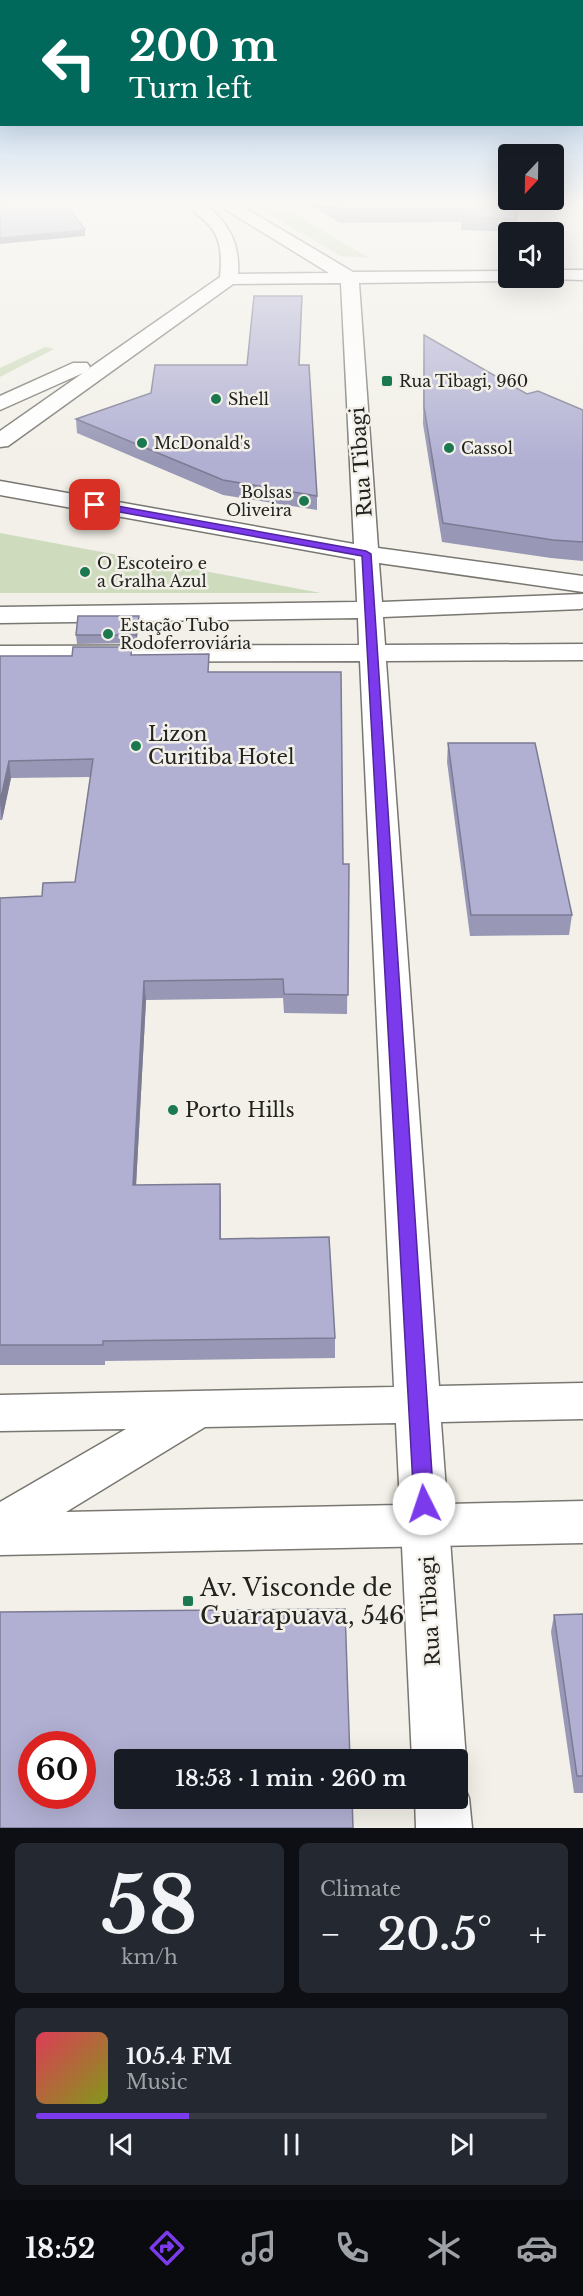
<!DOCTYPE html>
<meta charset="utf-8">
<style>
body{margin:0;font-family:"Libre Baskerville",serif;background:#242831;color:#f1f3f6;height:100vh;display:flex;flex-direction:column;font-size:22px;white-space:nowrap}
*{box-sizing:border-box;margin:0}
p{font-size:20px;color:#9ea1a6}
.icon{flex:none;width:33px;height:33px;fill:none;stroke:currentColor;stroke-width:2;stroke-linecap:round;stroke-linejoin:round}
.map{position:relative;height:1828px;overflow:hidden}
.sheet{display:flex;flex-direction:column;gap:15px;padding:15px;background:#0d0f14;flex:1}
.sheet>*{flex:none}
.hud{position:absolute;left:0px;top:0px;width:584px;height:126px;box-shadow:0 6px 24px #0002;background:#00695c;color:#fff;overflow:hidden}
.needle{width:39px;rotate:202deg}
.tools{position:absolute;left:498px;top:144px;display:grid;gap:12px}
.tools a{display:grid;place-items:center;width:66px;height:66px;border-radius:6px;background:#171b24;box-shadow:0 6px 24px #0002;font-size:30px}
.speed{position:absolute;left:18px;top:1731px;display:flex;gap:12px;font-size:30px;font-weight:700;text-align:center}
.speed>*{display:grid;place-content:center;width:78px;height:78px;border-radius:50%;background:#171b24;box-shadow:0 6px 24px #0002;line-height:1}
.speed .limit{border:9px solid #d22;background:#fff;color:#111}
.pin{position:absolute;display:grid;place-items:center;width:51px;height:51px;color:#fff;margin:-26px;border-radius:12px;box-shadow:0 3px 9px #0006}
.me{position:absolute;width:66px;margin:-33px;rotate:356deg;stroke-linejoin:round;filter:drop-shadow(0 0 4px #0008)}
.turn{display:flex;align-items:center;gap:21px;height:126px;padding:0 30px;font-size:27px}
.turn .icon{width:78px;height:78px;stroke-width:2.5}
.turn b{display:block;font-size:42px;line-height:51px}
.big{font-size:45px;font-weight:600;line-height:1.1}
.sheet .card{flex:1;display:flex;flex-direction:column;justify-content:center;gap:9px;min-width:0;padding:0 21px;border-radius:9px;background:#242831}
.sheet .dial{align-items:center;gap:0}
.dial b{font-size:78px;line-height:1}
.song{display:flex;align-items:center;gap:18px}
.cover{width:72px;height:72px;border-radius:9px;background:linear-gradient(135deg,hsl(350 70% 55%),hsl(70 70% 35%))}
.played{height:6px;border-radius:3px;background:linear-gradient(90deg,#7c3aed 30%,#363941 30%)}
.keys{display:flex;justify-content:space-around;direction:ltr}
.heat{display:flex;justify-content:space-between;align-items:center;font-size:33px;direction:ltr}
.sheet .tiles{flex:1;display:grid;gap:15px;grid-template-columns:1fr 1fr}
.card:last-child{grid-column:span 2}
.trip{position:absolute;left:114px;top:1749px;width:354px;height:60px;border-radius:6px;background:#171b24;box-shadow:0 6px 24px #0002;font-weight:600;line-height:60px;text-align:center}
.tabs{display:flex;height:96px;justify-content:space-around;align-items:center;background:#090b0e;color:#9ea1a6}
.tabs .icon{width:42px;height:42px}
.tabs .current{color:#7c3aed}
.tabs b{font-size:27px;color:#f1f3f6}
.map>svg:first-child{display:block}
.green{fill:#cedbbd}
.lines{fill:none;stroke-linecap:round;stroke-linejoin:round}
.secondary-casing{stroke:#797771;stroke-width:3}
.primary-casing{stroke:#797771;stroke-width:3}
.secondary{fill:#fff;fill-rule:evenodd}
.primary{fill:#fff;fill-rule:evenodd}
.wall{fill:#9897b5}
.shaded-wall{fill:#7c7b94}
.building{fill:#b1b0d3;stroke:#7c7b94;stroke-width:1.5;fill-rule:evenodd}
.route{fill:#7c3aed;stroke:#51269a;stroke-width:1.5}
.poi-dot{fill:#1c784e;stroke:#f2f0e8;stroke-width:2}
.labels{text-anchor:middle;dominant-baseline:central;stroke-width:5;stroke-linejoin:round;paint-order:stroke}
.far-poi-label{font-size:16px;fill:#22221f;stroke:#f2f0e8;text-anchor:start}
.street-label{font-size:20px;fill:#22221f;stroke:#f2f0e8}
.poi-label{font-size:20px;fill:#22221f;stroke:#f2f0e8;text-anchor:start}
.near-poi-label{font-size:24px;fill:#22221f;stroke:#f2f0e8;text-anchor:start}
</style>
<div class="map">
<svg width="583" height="1828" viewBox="0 0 583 1828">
<rect width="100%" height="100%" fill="#f2f0e8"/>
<!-- green -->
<g class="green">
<polygon points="255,205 279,205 369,258 340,256"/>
<polygon points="45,347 54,349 0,377 0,368"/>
<polygon points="0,533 321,593 0,593"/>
</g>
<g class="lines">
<defs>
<polygon id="secondary" points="425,1504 442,1510 449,1525 466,1760 458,1778 461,1779 469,1798 472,1828 416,1828 415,1798 458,1798 458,1760 412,1760 401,1525 408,1510"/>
<g id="primary">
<path d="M188,205H206C229,223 240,244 238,274L329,273L223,208L221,205H240L353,272L508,271V278H516L508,281L359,283L378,548L583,576V592L379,563L382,602L583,594V608L581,609L383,617L385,645L583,644V660L386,661L439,1386L583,1383V1419L441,1422L447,1504L583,1501V1543L0,1555V1502L126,1429L0,1431V1395L394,1387L360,661L0,662V646L359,645L358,618L0,623V607L357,602L355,559L0,495V481L354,544L341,283L233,284L8,446L0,447V431L83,373L0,410V396L73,363H87L90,367L88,369L220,277C222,256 222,237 206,222C200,216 193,212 188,205ZM396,1423L400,1505L66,1512L205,1427Z"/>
<polygon points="554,270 583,270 583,280 548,279 554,278"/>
</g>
</defs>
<!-- secondary casing -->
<use href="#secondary" class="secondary-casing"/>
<!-- primary casing -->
<use href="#primary" class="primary-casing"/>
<!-- secondary -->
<use href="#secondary" class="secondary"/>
<!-- primary -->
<use href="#primary" class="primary"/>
</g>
<!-- wall -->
<g class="wall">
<polygon points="310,205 519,205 515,232 461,230 461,222 340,223"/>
<polygon points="302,296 299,365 317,496 317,510 223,495 77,433 76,419 151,393 247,365"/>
<polygon points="424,335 527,394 583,410 583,561 551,558 442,542 423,424"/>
<polygon points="139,616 139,624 136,643 77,644 76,635"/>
<polygon points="132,655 209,672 343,864 349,864 347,1014 284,1013 283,998 146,1000 136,1185 221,1204 221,1239 335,1338 335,1358 105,1361 105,1365 0,1365 0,898 42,896 75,882 90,777 11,778 2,820 0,820 0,656"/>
<polygon points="448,743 572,915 569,935 470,936 447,762"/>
<polygon points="583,1614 583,1793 574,1793 551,1632 554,1615"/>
</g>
<!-- shaded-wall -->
<g class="shaded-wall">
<polygon points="518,205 519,205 515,232 516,219"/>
<polygon points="85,230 85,236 0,244 0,238"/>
<polygon points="139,616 139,624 136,643 136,635"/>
<polygon points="9,761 11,778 2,820 0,802"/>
<polygon points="144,981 146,1000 135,1205 133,1185"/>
<polygon points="220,1184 221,1204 220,1259"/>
</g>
<!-- building -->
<g class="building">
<polygon points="0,205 67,205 85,230 0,238"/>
<polygon points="331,205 518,205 516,219 462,217 463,209 340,210"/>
<polygon points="254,296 302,296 299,365 309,365 317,496 223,480 76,419 151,393 155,365 247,365"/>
<polygon points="424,335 527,394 538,391 583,410 583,542 553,540 443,523 424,407"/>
<polygon points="78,616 139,616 136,635 76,635"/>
<polygon points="73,647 132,647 131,655 209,654 208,672 341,672 343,864 349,864 348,995 284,994 283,979 144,981 133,1185 220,1184 220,1239 329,1237 335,1338 103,1341 103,1345 0,1345 0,898 42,896 43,883 75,882 93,759 9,761 0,802 0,656 72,656"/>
<polygon points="448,743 535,743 572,915 471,915"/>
<path d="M345,1609L350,1760H124V1798H352L353,1828H0V1612ZM32,1744H82V1796H32Z"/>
<polygon points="583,1614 583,1776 577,1776 554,1615"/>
</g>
<!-- sky -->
<linearGradient id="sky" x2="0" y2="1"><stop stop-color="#96beeb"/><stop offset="0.44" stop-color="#f9f8f5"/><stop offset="1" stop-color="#f9f8f5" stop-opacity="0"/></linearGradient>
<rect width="583" height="461" fill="url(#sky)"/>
<!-- route -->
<polygon class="route" points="95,502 366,551 371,554 434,1504 431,1510 424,1513 417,1510 414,1504 362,556 92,507 92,503"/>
<!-- markers -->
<g class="poi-dot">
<rect x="381" y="375" width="12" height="12" rx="3"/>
<circle cx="216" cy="399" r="6"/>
<circle cx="142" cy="443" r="6"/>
<circle cx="449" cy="448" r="6"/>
<circle cx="304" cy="501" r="6"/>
<circle cx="85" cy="572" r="6"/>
<circle cx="108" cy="634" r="6"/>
<circle cx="136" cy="746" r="6"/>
<circle cx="173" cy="1110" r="6"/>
<rect x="182" y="1595" width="12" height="12" rx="3"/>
</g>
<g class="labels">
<!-- far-poi labels -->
<g class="far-poi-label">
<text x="399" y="381">Rua Tibagi, 960</text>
<text x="228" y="399">Shell</text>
<text x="154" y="443">McDonald's</text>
<text x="461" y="448">Cassol</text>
<text x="292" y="492" text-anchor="end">Bolsas<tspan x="292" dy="18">Oliveira</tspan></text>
<text x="97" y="563">O Escoteiro e<tspan x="97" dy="18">a Gralha Azul</tspan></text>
<text x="120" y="625">Estação Tubo<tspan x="120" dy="18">Rodoferroviária</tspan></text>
</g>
<!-- street labels -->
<g class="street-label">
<text transform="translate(361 462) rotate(-94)">Rua Tibagi</text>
<text transform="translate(430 1611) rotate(-93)">Rua Tibagi</text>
</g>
<!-- poi labels -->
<g class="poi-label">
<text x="148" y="734">Lizon<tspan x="148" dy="23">Curitiba Hotel</tspan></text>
<text x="185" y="1110">Porto Hills</text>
</g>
<!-- near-poi labels -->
<g class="near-poi-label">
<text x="200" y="1587">Av. Visconde de<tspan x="200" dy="28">Guarapuava, 546</tspan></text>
</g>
</g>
</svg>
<div class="tools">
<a><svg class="needle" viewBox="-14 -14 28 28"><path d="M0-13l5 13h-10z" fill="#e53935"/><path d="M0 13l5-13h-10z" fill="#9ea1a6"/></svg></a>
<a><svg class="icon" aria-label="sound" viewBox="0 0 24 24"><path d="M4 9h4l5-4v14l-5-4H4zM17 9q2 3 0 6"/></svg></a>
</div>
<div class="speed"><div class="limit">60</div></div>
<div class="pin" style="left:95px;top:505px;background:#d93025"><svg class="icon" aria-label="arrive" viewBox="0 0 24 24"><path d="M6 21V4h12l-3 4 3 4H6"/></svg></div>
<svg class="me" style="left:424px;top:1504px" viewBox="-20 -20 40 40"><circle r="19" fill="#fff"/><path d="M0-13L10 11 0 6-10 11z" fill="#7c3aed"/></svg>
<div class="trip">18:53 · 1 min · 260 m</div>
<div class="hud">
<div class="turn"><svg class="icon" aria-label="left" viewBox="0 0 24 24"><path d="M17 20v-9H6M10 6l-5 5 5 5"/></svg><div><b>200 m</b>Turn left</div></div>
</div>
</div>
<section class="sheet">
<div class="tiles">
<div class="card dial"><b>58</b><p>km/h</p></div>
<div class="card"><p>Climate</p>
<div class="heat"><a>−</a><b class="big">20.5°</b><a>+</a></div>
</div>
<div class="card">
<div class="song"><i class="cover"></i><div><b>105.4 FM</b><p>Music</p></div></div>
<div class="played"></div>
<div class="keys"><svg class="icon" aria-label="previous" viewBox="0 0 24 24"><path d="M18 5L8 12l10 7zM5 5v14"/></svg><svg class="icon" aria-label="pause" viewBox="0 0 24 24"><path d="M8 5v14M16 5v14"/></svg><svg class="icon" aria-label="next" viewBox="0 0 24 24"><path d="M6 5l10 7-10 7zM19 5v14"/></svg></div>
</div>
</div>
</section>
<nav class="tabs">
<b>18:52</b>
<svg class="icon current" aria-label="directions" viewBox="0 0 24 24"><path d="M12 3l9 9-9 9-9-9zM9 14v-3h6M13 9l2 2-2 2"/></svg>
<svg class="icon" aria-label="music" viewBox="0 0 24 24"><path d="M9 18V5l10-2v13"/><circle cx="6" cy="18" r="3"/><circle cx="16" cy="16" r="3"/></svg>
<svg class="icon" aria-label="phone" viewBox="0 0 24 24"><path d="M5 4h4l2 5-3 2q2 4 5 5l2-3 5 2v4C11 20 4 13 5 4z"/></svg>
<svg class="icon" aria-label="climate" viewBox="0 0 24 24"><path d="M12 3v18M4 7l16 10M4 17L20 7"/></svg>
<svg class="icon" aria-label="car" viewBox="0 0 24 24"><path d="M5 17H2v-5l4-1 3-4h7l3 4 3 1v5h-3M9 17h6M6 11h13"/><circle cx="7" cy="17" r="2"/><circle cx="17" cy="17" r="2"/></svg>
</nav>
